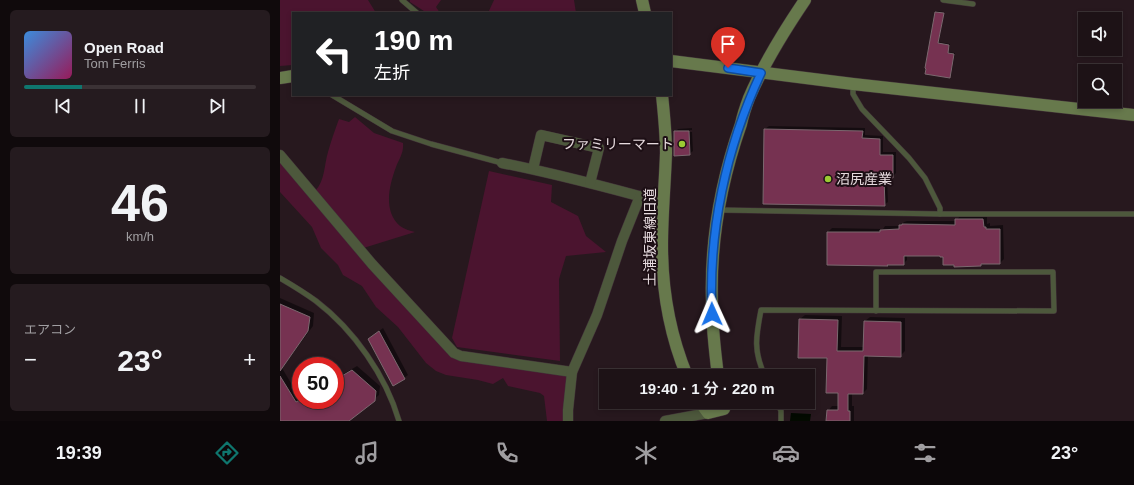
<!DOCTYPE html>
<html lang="ja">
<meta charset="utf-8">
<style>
body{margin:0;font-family:Helvetica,"Noto Sans JP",sans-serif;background:#251b1f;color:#f1f3f6;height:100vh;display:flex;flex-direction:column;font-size:15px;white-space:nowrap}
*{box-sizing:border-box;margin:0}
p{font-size:13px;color:#a09ea1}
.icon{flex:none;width:22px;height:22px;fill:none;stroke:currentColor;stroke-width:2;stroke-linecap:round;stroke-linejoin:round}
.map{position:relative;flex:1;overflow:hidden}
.panel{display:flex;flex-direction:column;gap:10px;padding:10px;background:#100a0c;width:280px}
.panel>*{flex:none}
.banner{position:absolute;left:12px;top:12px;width:380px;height:84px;border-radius:0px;box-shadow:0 2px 6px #0003,0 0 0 1px #3b3235;background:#202124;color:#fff;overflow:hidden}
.controls{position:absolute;left:798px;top:12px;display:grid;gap:8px}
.controls a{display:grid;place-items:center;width:44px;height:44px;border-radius:0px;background:#1d1216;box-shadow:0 2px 6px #0003,0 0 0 1px #3b3235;font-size:20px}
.speed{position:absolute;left:12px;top:357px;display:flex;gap:8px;font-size:20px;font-weight:700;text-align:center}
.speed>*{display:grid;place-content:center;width:52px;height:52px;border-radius:50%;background:#1d1216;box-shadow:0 2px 6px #0003,0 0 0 1px #3b3235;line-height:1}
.speed .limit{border:6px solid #d22;background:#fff;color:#111}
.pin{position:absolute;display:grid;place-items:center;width:34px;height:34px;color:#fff;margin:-41px -17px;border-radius:50% 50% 50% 0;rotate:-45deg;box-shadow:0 0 4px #0007}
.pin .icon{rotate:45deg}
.me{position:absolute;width:44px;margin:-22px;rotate:359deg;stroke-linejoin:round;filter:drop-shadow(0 0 3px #0008)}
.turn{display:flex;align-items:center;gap:14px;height:84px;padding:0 16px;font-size:18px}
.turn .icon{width:52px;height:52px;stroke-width:2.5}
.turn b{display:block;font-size:28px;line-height:34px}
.big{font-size:30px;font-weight:600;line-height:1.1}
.panel .tile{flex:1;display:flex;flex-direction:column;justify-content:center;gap:6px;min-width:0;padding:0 14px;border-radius:6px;background:#251b1f}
.panel .dial{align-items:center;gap:0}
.dial b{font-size:52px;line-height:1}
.song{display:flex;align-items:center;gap:12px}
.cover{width:48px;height:48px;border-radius:6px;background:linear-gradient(135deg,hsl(210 70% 55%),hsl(330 70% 35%))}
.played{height:4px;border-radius:2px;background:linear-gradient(90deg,#0f766e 25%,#3b3235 25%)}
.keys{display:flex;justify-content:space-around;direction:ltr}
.heat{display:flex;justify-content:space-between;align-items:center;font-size:22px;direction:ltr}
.trip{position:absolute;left:319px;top:369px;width:216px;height:40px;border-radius:0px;background:#1d1216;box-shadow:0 2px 6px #0003,0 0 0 1px #3b3235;font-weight:600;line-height:40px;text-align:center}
.dock{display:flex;height:64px;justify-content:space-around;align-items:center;background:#0c0709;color:#a09ea1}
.dock .icon{width:28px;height:28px}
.dock .current{color:#0f766e}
.dock b{font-size:18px;color:#f1f3f6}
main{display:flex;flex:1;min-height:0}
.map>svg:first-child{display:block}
.green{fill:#4b142f}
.water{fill:#030a00}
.shadow{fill:#0007}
.building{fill:#763251;stroke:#7b686f}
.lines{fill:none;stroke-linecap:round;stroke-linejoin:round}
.lane-casing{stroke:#423339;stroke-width:6}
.street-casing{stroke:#423339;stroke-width:11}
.secondary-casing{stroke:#423339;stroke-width:13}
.lane{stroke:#4d583c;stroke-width:5}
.street{stroke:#4d583c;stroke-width:10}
.secondary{stroke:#67794c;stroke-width:12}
.route-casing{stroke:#114b97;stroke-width:10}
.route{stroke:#1a73e8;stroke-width:7}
.poi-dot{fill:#9bcb33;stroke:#1d0f15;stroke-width:1.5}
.labels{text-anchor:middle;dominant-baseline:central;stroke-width:4;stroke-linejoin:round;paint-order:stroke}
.poi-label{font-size:14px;fill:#e7dbdf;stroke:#1d0f15;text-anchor:end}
.street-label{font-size:14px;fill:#e7dbdf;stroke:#1d0f15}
</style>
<main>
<section class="panel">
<div class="tile">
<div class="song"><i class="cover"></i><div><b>Open Road</b><p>Tom Ferris</p></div></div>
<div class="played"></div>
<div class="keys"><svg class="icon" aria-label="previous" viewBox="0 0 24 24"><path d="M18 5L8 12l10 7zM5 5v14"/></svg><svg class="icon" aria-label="pause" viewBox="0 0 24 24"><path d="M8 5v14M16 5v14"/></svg><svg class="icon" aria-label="next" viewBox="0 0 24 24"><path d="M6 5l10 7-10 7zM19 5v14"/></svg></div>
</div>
<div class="tile dial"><b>46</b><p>km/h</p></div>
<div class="tile"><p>エアコン</p>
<div class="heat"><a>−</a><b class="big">23°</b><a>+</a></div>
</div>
</section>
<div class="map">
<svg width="854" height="421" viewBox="0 0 854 421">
<rect width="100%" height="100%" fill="#27181e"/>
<!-- green -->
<g class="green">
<polygon points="0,0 88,0 96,13 13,13 13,65 0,66"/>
<polygon points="130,0 161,0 156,7 160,13 147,13 130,2"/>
<polygon points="214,0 294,0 296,13 208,13"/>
<path d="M75,117L94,133L123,143C124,153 119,159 116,167C109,186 103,211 120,226C124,229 130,231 135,232L77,250L171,355L264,370L288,377L285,421H267L264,396L260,393L228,386L223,378L213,384L198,380L166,375L156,371L146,363L118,327L96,307L82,286L63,275L58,265L41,248L32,227L0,192V159L35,191C45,181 44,165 48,152C51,141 55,130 59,119L69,122Z"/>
<polygon points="209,171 272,185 271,202 298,216 306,236 326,252 286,256 279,279 280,361 177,347 172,338"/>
</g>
<!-- water -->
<polygon class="water" points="511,413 531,414 530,421 510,421"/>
<!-- shadow -->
<g class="shadow">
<polygon points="657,11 664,12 659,42 670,44 668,52 675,53 671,76 670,77 646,68 656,12"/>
<polygon points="489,126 585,128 585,135 603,136 603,152 616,152 616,173 612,177 607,177 608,202 604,205 485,129"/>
<polygon points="412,128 412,130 397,130 397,132 412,132 413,151 409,154 395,132 398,129"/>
<polygon points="707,215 707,224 710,223 710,226 723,225 724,259 720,263 702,263 701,265 675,264 661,255 627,255 627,260 623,264 607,265 548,232 552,228 603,229 605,226 620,226 624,222 627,221 676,221 680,216"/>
<polygon points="0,298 34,313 33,326 2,368 21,400 55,400 55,379 77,366 100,386 99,395 67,421 0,421"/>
<polygon points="525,315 562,316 561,347 584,347 585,321 590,317 625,318 625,351 620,356 588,355 587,389 583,393 572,393 572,406 574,406 574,421 547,421 548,411 552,406 559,406 559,392 548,357 520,319"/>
<polygon points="103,328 128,375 124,378 89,339"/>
</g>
<!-- building -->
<g class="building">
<polygon points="655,12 664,13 658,43 669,45 668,53 674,54 670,78 645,74 646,69 645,68"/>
<polygon points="484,129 583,131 582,138 600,139 600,155 613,155 613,178 604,178 605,206 483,204"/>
<polygon points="394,131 409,131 410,155 394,156"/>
<polygon points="675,219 703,219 704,227 706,227 706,229 720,229 720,264 701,264 701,266 674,267 674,265 663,265 663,257 660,257 660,256 624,256 624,265 607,265 608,266 547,265 547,232 600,232 600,230 619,229 619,225 622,225 622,224 675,225"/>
<polygon points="0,304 30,317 28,331 0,371"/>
<polygon points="519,319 558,320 557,351 583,351 584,321 621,322 621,357 584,356 583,394 568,394 568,411 570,411 570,421 546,421 547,410 558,410 558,393 546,393 547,358 518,358"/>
<polygon points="99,331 125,379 113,386 88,339"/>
<polygon points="72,370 96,391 95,401 69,421 0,421 0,376 16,402 20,400 55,400 55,380"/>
</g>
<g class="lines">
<defs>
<g id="lane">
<polyline points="122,0 137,13"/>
<polyline points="663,0 693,4"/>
<polyline points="573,84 573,94 582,109 629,158 645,178 660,208 660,214"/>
<polyline points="52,95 112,131 151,144 222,163"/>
<polyline points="439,210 660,214 854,214"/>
<path d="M0,278C12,285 25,293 36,301C74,330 106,376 119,421"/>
<path d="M485,376C473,351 476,336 481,310L774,311L773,272H596V311"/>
<polyline points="497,402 501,411 501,421"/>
<polyline points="444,409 461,402"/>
</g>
<g id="street">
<polyline points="0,155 92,264 174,353 181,356 292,372"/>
<path d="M222,163C277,174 330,188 384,203"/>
<polyline points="253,169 261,135 319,148 310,183"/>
<polyline points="288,421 288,410 292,372 317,315 342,241 360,196"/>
<polyline points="385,421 428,413"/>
</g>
<g id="secondary">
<polyline points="362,0 365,13"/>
<polyline points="391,61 573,84 854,115"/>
<polyline points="0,78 13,76"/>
<path d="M382,95C384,114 386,134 386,153C385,184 382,214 382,245C382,289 390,335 407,376"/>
<path d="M438,376C435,352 432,328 432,303C430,242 441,181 461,124C463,115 466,106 469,98C484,63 504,31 525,0"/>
<polyline points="420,402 428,413 444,409"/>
</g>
</defs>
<!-- lane casing -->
<use href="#lane" class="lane-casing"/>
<!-- street casing -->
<use href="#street" class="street-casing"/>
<!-- secondary casing -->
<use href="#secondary" class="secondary-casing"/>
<!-- lane -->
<use href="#lane" class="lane"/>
<!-- street -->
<use href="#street" class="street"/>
<!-- secondary -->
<use href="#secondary" class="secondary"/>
</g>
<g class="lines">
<defs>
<path id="route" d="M432,314C428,232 446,148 481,73L448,68"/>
</defs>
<!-- route casing -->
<use href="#route" class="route-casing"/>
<!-- route -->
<use href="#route" class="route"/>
</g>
<!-- markers -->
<g class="poi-dot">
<circle cx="402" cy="144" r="4"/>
<circle cx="548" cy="179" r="4"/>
</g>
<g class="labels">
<!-- poi labels -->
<g class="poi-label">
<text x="394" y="144">ファミリーマート</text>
<text x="556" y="179" text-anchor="start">沼尻産業</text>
</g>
<!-- street labels -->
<g class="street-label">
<text transform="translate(370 237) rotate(-90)">土浦坂東線旧道</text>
</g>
</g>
</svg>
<div class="controls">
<a><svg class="icon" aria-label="sound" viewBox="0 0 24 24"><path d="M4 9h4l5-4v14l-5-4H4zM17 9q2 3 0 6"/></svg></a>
<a><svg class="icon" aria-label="search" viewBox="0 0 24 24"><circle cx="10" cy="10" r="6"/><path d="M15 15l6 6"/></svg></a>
</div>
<div class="speed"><div class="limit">50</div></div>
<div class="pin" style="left:448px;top:68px;background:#d93025"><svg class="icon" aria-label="arrive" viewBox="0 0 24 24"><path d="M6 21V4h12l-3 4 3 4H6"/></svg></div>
<svg class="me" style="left:432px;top:314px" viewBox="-20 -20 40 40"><path d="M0-17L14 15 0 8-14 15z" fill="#1a73e8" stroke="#fff" stroke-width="4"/></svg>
<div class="trip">19:40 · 1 分 · 220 m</div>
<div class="banner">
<div class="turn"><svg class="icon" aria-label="left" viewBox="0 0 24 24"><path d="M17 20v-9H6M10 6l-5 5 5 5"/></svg><div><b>190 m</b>左折</div></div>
</div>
</div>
</main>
<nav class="dock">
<b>19:39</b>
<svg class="icon current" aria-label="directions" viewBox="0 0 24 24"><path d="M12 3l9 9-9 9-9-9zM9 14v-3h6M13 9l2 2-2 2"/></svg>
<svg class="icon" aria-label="music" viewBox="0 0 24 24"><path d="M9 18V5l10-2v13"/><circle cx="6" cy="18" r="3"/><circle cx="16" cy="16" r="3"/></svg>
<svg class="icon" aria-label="phone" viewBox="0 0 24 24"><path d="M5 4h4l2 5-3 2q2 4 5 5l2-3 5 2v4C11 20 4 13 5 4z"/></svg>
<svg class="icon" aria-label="climate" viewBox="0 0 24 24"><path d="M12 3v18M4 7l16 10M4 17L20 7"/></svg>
<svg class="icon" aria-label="car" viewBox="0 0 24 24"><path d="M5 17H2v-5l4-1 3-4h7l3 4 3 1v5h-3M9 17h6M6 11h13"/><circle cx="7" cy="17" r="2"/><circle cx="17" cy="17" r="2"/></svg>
<svg class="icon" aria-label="filters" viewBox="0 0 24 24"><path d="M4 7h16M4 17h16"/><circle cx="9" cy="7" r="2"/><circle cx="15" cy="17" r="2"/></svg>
<b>23°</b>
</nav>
